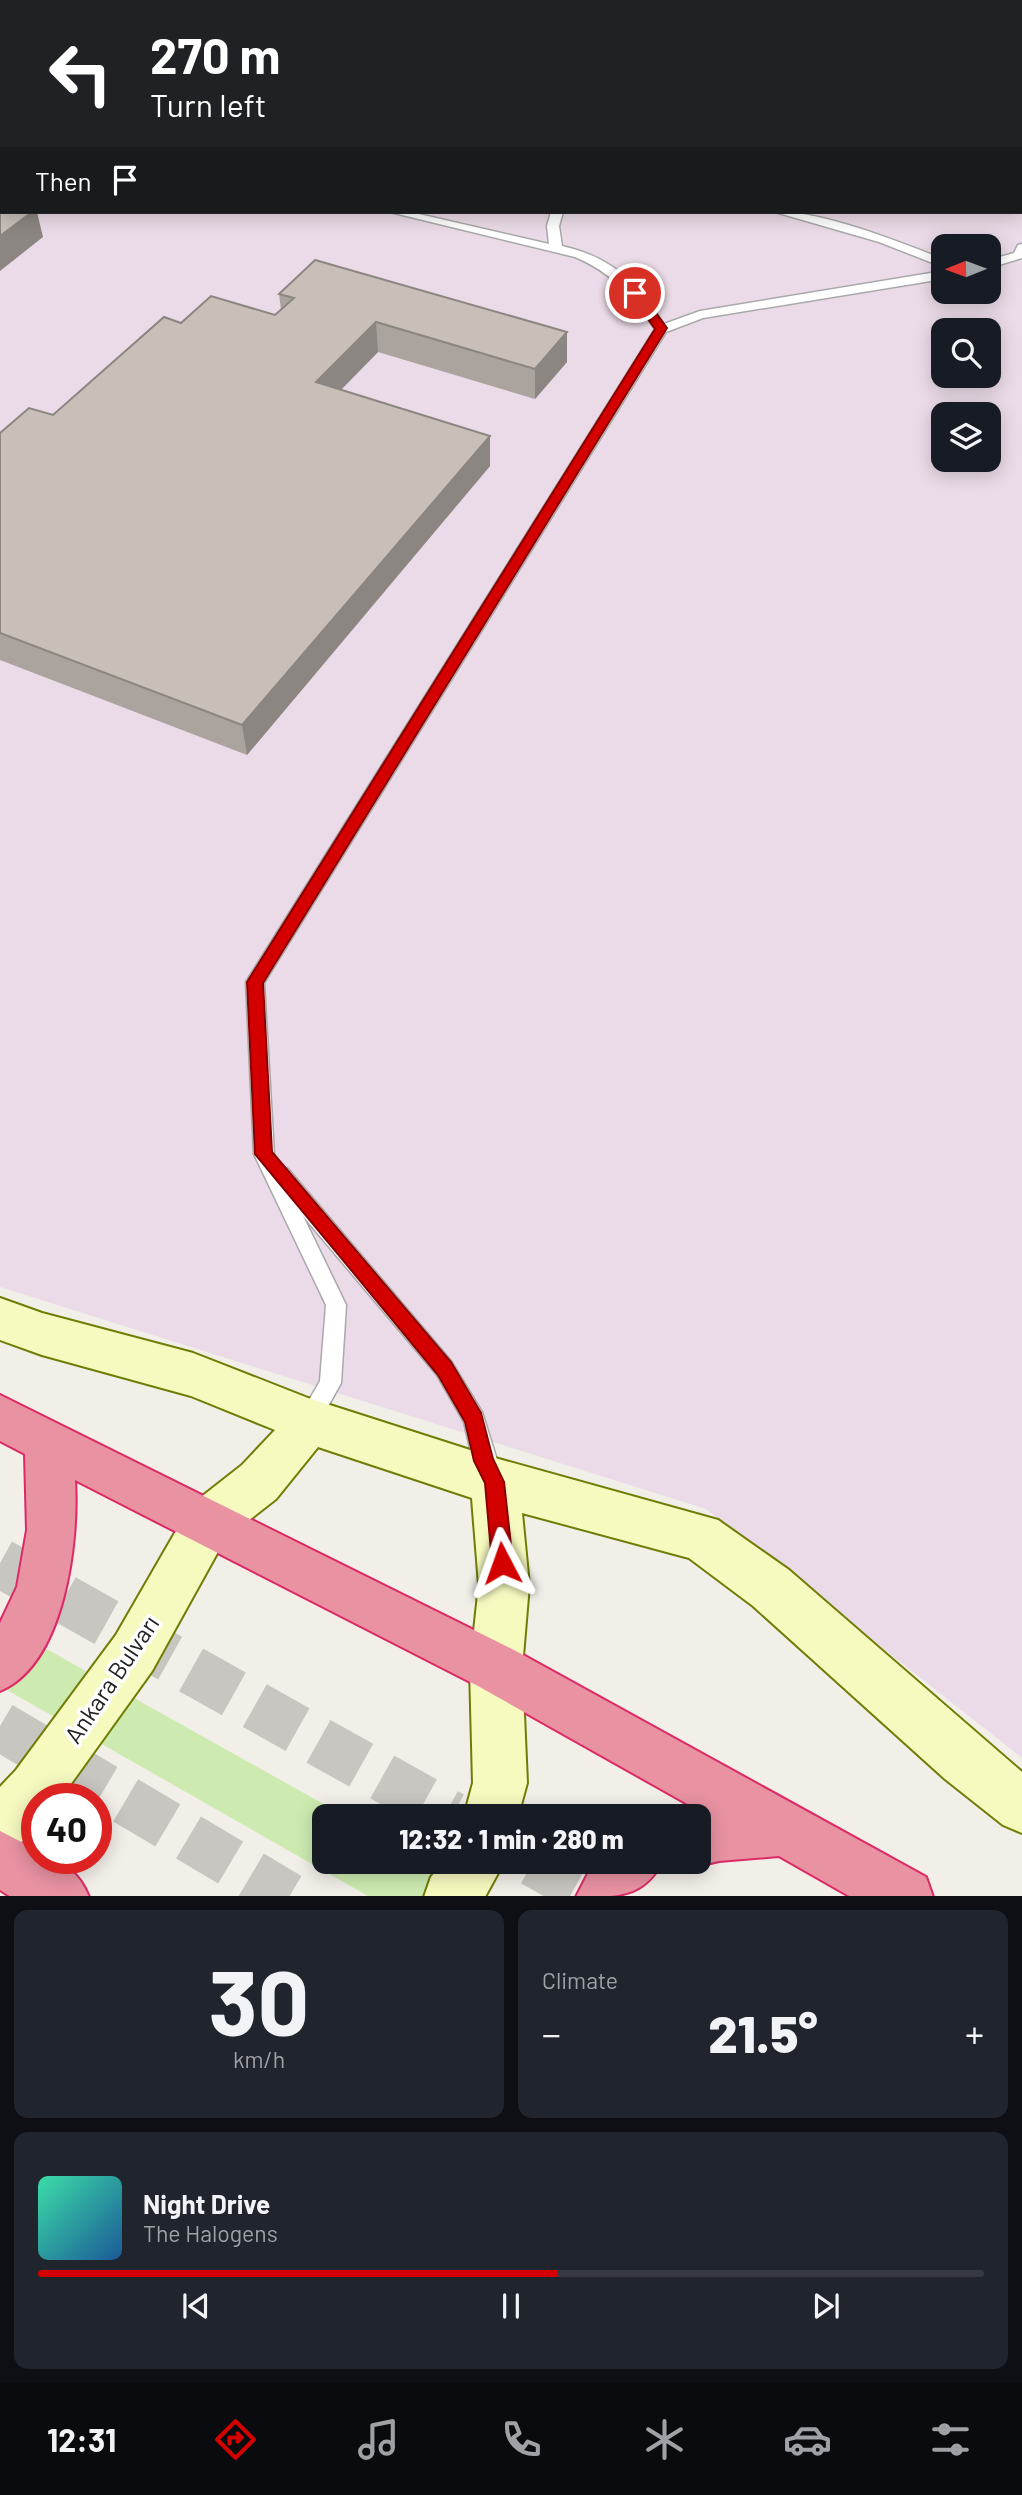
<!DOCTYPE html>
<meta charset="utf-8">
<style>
body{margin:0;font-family:Barlow,sans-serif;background:#20242c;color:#f1f3f6;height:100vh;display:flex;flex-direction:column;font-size:26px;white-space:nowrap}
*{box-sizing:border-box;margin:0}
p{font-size:23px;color:#9ea1a6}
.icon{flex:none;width:38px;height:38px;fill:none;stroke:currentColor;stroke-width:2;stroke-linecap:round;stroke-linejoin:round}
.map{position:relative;height:1896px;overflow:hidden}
.details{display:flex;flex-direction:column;gap:14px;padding:14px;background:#0d0f14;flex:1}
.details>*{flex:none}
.top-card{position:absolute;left:0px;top:0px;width:1022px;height:214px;box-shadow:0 4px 18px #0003;background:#202124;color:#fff;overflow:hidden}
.needle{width:46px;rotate:269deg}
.fabs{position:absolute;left:931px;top:234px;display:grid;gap:14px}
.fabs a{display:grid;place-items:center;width:70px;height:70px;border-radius:14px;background:#171b24;box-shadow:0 4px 18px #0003;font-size:35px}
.speed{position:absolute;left:21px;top:1783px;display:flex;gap:14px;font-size:35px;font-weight:700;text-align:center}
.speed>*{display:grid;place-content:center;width:91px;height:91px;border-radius:50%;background:#171b24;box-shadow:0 4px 18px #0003;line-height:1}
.speed .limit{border:10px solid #d22;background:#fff;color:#111}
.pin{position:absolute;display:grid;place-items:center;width:60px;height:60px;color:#fff;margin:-30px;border:4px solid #fff;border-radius:50%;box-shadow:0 2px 7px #0007}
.me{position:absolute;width:77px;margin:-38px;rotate:356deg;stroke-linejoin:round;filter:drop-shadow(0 0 5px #0008)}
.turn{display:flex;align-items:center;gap:24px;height:147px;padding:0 35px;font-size:32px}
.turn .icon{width:91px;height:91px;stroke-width:2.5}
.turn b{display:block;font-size:49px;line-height:60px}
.then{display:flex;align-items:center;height:66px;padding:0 35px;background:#0003;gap:14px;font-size:26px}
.big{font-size:52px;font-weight:800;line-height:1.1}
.details .card{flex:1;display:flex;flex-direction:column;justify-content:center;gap:10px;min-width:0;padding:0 24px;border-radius:14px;background:#20242c}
.details .dial{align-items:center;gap:0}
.dial b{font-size:91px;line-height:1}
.song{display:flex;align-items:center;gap:21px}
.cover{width:84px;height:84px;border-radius:10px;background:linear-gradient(135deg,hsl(160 70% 55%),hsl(210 70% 35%))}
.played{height:7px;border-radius:4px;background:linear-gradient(90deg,#d40000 55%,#363941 55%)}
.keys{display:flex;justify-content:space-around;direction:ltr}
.heat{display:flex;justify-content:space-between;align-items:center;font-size:38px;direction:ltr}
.details .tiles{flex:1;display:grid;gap:14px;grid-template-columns:1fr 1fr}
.card:last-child{grid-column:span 2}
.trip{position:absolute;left:312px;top:1804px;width:399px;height:70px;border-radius:14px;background:#171b24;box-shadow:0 4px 18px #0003;font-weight:800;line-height:70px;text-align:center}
.tabs{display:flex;height:112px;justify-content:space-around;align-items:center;background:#090b0e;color:#9ea1a6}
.tabs .icon{width:49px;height:49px}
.tabs .on{color:#d40000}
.tabs b{font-size:32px;color:#f1f3f6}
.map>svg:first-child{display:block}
.industrial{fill:#ebdbe8;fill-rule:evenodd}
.grass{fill:#cdebb0}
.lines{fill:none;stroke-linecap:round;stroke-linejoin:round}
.highway-tunnel{stroke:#c8c6c1;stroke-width:49;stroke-dasharray:49 24;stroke-linecap:butt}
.lane-casing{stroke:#a9a9a9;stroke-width:3}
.secondary-casing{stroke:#707d05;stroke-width:4}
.highway-casing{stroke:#dc2a67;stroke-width:4}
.lane{fill:#fff;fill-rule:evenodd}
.secondary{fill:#f7fabf;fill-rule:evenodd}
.highway{fill:#e892a2;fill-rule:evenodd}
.wall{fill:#aba49e}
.shaded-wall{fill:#8b8681}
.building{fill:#c7bfb8;stroke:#8b8681;stroke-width:2}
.route{fill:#d40000;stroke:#8a0000;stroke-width:2}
.labels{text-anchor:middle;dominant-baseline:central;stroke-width:7;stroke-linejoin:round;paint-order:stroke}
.near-street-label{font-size:24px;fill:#222;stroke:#fff}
</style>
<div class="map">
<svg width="1022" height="1897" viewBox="0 0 1022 1897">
<rect width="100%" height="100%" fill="#f2efe9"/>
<!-- industrial -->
<path class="industrial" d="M0,0H1022V1758L706,1509L0,1287ZM2,2H1020V212H2ZM943,247H989V292H943ZM943,331H989V376H943ZM943,415H989V460H943Z"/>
<!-- grass -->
<polygon class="grass" points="0,1623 345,1816 324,1816 324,1862 426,1862 487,1896 368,1896 0,1686"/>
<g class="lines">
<!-- highway-tunnel -->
<g class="highway-tunnel">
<polyline points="0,1563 452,1816"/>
<polyline points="0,1726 289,1897"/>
<polyline points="533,1862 595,1897"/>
</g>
<defs>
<g id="lane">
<polygon points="839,0 856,0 857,2 840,2"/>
<rect x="1020" y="32" width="2" height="6"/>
<rect x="0" y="169" width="2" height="7"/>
<path d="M390,212H410L549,244L547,226L551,212H563L559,226L562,246C614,258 634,281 664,324L700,311L943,271V279L703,318L666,332L264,983L274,1154L280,1167L288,1169L451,1361L482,1412L502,1476L499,1484L491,1487L483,1484L473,1461L464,1422L437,1375L303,1216L346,1305L341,1383L316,1428L308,1431L300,1428L297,1421L320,1381L326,1305L254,1154L246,982L655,329C632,296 613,273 575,257Z"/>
<path d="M775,212C820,210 900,242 943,259V267L879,242Z"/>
<polygon points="1022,244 1022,258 989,268 989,260 1014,253 1018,245"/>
</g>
<g id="secondary">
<polygon points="0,1298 42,1313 193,1353 308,1398 495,1458 718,1520 789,1570 1022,1772 1022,1833 1003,1825 945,1779 753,1606 689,1558 522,1513 529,1585 522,1668 527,1783 518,1816 464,1816 473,1783 470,1668 479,1585 472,1498 318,1447 276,1499 225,1539 152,1671 60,1799 37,1799 37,1826 19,1845 0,1853 0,1787 16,1770 116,1635 191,1505 242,1465 275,1430 191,1396 42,1355 0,1340"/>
<polygon points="443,1862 504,1862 485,1897 424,1897 431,1877"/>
</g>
<g id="highway">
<path d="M0,1395L514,1650L926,1877L933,1897H851L779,1856L719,1861L698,1866L688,1862H698V1816H687L700,1811L478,1686L75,1480C79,1541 65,1664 0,1691V1623L17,1587L27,1530L25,1454L0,1441Z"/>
<path d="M0,1831L37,1850V1858C62,1858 80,1874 89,1897H11L0,1890Z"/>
<path d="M594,1862H662C644,1897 618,1897 576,1897Z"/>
</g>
</defs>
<!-- lane casing -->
<use href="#lane" class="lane-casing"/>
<!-- secondary casing -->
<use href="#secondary" class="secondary-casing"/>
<!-- highway casing -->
<use href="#highway" class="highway-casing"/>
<!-- lane -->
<use href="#lane" class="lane"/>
<!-- secondary -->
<use href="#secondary" class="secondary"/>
<!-- highway -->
<use href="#highway" class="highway"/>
</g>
<!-- wall -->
<g class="wall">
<polygon points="0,0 674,0 672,2 2,2 2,137 0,137"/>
<polygon points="279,294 567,332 567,362 535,399 378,352 341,390 490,436 490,466 247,755 0,660 0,433 53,415 181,323 275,315 281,310"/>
</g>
<!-- shaded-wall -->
<g class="shaded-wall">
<polygon points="652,0 674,0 672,2 651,2"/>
<polygon points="32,212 37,212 43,237 0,271 0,236"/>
<polygon points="376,322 378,352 319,412 316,382"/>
<polygon points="567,332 567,362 535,399 535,369"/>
<polygon points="490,436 490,466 247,755 242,725"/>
</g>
<!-- building -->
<g class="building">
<polygon points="0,0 652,0 651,2 2,2 2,110 0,110"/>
<polygon points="0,205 2,205 2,212 32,212 0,236"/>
<polygon points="315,260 567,332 535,369 376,322 316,382 490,436 242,725 0,633 0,433 29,408 53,415 164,317 181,323 211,296 275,315 294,298 279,294"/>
</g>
<!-- route -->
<polygon class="route" points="631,290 639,290 667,328 263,983 272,1152 451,1362 481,1413 493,1459 504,1482 513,1563 510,1571 502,1574 495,1571 492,1563 485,1483 474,1461 465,1422 438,1375 255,1154 247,982 655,329 630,293"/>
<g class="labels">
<!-- near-street labels -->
<g class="near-street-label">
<text transform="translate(111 1679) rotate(-56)">Ankara Bulvarı</text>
</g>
</g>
</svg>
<div class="fabs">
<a><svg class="needle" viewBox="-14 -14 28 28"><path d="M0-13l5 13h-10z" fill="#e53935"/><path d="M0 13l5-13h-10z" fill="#9ea1a6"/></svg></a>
<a><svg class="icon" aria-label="search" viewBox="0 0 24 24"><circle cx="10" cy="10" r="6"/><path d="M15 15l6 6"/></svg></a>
<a><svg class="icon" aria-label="layers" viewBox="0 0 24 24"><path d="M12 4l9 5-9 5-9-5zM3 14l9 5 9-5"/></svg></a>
</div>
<div class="speed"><div class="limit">40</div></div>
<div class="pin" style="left:635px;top:293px;background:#d93025"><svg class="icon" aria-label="arrive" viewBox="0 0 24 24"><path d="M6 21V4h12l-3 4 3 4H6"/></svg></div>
<svg class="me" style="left:502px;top:1563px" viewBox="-20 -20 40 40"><path d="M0-17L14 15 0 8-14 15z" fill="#d40000" stroke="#fff" stroke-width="4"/></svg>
<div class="trip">12:32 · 1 min · 280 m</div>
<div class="top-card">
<div class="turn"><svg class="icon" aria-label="left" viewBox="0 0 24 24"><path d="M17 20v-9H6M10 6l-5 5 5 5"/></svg><div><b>270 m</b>Turn left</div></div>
<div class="then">Then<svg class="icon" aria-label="arrive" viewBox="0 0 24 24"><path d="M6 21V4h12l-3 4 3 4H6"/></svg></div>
</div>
</div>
<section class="details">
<div class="tiles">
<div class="card dial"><b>30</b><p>km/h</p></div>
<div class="card"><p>Climate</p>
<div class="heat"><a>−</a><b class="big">21.5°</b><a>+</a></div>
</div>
<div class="card">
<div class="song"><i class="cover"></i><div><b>Night Drive</b><p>The Halogens</p></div></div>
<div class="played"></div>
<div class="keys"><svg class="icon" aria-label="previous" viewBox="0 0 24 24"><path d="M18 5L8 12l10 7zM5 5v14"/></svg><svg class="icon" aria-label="pause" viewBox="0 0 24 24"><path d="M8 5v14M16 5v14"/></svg><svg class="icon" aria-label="next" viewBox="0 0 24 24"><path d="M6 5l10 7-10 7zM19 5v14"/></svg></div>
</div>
</div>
</section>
<nav class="tabs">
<b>12:31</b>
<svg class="icon on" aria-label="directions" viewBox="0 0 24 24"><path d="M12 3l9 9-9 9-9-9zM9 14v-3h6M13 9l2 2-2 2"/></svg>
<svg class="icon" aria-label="music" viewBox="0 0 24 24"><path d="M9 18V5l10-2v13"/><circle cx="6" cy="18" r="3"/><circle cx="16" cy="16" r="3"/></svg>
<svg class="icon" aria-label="phone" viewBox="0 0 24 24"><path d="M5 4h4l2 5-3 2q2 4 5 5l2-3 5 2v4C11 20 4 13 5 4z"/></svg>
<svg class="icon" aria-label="climate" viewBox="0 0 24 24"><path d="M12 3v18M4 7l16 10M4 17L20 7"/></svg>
<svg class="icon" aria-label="car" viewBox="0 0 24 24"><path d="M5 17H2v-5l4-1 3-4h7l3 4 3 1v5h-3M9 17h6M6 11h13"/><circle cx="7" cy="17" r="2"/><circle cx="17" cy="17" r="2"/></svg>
<svg class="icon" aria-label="filters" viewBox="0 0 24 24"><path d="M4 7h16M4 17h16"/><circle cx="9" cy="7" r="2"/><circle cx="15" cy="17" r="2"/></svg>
</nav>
